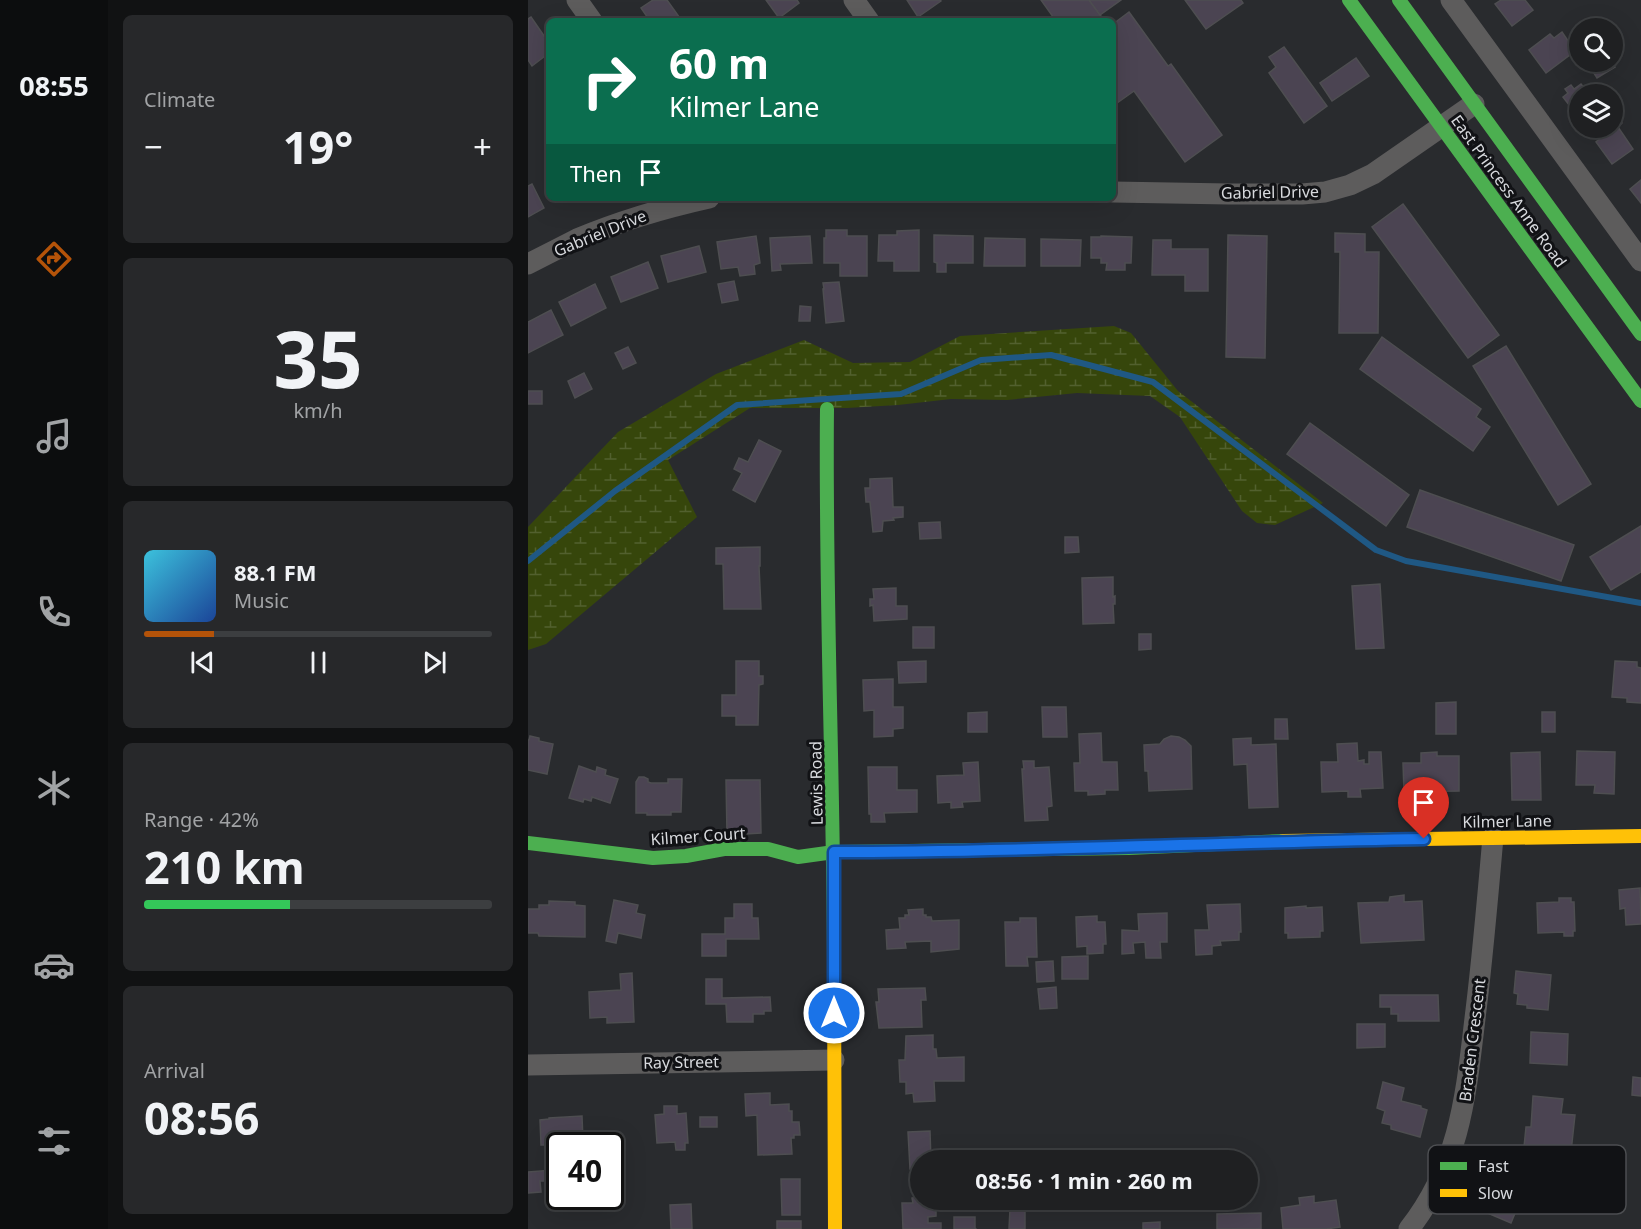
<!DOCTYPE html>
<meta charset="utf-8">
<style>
body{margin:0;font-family:"Noto Sans",sans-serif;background:#27282a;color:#f1f3f6;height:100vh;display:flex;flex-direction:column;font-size:22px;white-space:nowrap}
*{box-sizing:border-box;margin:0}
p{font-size:20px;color:#a1a3a5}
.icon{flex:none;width:33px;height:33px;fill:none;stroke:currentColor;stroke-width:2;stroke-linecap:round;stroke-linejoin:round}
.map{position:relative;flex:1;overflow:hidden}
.drawer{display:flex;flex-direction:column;gap:15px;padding:15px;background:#111213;width:420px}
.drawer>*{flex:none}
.guide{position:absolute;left:18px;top:18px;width:570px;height:183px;border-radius:9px;box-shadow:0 6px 24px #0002,0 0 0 2px #3c3e40;background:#0b6e4f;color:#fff;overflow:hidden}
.tools{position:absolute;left:1041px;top:18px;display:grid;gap:12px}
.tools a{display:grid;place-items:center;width:54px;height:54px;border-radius:50%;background:#1f2022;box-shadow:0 6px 24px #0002,0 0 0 2px #3c3e40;font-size:30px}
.speed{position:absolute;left:18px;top:1132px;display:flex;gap:12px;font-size:30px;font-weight:700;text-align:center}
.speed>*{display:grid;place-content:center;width:78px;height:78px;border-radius:50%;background:#1f2022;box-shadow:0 6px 24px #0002,0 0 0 2px #3c3e40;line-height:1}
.speed .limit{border:3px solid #111;border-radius:9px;background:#fff;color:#111}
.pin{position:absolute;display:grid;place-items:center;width:51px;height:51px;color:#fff;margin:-62px -26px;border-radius:50% 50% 50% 0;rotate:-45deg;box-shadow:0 0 6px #0007}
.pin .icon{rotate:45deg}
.me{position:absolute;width:66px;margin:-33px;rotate:0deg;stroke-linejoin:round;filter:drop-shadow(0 0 4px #0008)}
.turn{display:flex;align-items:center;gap:21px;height:126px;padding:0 24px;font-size:27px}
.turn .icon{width:78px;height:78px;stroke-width:2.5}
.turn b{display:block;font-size:42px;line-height:51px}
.then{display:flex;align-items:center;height:57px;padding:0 24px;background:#0003;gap:12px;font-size:22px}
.big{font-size:45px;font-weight:700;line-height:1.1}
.drawer .card{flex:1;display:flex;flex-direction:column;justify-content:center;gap:9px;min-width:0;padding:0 21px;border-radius:9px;background:#27282a}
.drawer .dial{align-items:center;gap:0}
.dial b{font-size:78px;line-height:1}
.song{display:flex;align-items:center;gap:18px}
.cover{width:72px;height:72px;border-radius:9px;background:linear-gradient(135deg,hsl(190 70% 55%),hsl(220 70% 35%))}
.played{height:6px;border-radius:3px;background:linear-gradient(90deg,#b45309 20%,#3c3e40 20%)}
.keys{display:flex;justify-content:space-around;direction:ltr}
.heat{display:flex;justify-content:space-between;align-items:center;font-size:33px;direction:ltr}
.charge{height:9px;border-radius:4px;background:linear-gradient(90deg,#34c759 42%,#3c3e40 0)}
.trip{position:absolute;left:382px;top:1150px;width:348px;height:60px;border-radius:30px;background:#1f2022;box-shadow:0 6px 24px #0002,0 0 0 2px #3c3e40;font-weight:700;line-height:60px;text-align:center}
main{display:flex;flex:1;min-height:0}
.tab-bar{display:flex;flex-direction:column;width:108px;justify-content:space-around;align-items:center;background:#0c0d0e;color:#a1a3a5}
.tab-bar .icon{width:42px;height:42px}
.tab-bar .on{color:#b45309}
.tab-bar b{font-size:27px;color:#f1f3f6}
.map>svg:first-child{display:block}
.wetland{fill:url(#wetland-marsh)}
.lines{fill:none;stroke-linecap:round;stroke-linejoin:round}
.stream{stroke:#1f5884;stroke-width:6}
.building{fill:#4b4452;stroke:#4e4e51;stroke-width:1.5}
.street{stroke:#5d5c5c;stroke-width:21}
.fast{stroke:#4caf50;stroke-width:14}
.slow{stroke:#ffc107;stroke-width:14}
.route-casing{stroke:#114b97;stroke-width:15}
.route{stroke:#1a73e8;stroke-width:10}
.labels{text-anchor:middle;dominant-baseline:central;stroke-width:6;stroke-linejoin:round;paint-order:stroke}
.street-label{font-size:16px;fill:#d7d9dd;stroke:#111215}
.key{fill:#111215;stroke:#4c4e51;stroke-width:1.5}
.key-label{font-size:16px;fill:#d7d9dd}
</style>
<main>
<nav class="tab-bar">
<b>08:55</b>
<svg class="icon on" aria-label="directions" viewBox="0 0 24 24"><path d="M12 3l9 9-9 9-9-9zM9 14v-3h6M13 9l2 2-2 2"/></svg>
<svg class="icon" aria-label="music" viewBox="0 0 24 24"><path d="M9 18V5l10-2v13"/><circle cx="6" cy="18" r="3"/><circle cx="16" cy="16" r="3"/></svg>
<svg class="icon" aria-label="phone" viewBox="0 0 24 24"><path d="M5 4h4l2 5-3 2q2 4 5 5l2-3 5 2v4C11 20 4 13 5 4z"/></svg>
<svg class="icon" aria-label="climate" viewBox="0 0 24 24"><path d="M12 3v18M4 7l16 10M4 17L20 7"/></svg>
<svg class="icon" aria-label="car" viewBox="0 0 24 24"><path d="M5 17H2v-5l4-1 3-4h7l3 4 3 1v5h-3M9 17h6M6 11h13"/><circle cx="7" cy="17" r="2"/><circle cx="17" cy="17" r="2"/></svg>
<svg class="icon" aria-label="filters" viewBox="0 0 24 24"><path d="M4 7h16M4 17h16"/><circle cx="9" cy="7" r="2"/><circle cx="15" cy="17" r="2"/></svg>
</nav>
<section class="drawer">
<div class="card"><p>Climate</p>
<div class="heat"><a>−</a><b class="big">19°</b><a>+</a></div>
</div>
<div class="card dial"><b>35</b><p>km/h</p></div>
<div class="card">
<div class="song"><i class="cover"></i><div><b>88.1 FM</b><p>Music</p></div></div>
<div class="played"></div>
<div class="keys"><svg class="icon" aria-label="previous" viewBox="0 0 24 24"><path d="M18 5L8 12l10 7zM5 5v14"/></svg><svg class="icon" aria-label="pause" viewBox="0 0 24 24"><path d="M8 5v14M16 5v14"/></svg><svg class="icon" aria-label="next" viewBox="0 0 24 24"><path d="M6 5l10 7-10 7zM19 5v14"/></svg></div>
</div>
<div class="card"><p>Range · 42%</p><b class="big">210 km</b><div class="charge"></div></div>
<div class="card"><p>Arrival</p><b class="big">08:56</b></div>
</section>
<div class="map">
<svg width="1113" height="1229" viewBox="0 0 1113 1229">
<defs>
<pattern id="wetland-marsh" width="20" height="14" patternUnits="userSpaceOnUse" patternTransform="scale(1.5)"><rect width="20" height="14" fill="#36460b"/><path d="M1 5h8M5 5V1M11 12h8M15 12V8" fill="none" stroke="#52602e"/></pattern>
</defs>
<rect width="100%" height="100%" fill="#292b2e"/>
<!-- wetland -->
<polygon class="wetland" points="586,326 603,333 650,391 795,503 747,525 729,523 714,511 652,417 622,396 549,393 479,400 423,399 370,405 319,408 222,408 140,460 169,517 18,644 0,650 0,527 90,432 188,374 276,340 325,363 382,362 432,336"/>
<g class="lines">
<!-- stream -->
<polyline class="stream" points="0,561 87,491 209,405 373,394 453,360 523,355 625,382 848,550 878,561 1113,603"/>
</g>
<!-- building -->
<g class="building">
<polygon points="125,0 139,0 154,21 122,21 113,8"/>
<polygon points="238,0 269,0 271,3 251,18"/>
<polygon points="379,0 412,0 413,1 390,17"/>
<polygon points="513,0 561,0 573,16 566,21 528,21"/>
<polygon points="561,0 593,0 572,15"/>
<polygon points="657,0 713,0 715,3 678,29"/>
<polygon points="973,0 997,0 1005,10 984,26 967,4"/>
<polygon points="601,12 640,66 643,64 694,135 657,162 606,91 589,103 585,97 585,24"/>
<polygon points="3,17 21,43 21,53 4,66 0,60 0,19"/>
<polygon points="1034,32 1047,51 1018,73 1001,50 1022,34 1026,38"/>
<polygon points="756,47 799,106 776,123 741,73 748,67 741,57"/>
<polygon points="828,58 841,76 804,101 792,83"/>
<polygon points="1059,62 1083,62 1087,67 1069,78"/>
<polygon points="1053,84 1061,94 1052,94 1052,119 1035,97 1040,93 1037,89 1043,85 1046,89"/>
<polygon points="1091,119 1094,123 1090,127 1105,149 1084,164 1068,142 1080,132 1077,128 1084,128 1084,123"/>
<polygon points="1113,180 1113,203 1102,189"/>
<polygon points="4,184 16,208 0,217 0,186"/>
<polygon points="875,204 971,335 940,358 844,227"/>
<polygon points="298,230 319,230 319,236 339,236 339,276 312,276 312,263 296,263 296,238 298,238"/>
<polygon points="391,230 391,271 366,271 366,261 350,261 351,235 369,235 369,231"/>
<polygon points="807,233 837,234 837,252 851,252 850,333 811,333 812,252 807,252"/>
<polygon points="406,235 445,236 445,263 418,263 418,272 409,272 409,263 406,262"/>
<polygon points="700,235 739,236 737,358 698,357"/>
<polygon points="228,236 232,263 226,265 227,274 212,276 210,267 193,269 189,242"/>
<polygon points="282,236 284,263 252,264 253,270 244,271 242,238"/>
<polygon points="573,236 604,237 603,263 597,263 597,270 578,270 579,263 573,263 573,258 563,258 563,237 573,237"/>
<polygon points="457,238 497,239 497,266 456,266"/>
<polygon points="513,239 553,240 552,266 513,266"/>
<polygon points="625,240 643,240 643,249 680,249 680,291 657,291 657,275 624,275"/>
<polygon points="171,246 178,272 140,282 133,256"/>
<polygon points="120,262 130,288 93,302 83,277"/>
<polygon points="206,281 210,300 194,303 190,284"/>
<polygon points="311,282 316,321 298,323 295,289 296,289 295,283"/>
<polygon points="67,284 78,308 43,326 31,302"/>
<polygon points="272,306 283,307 282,321 271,321"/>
<polygon points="23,310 35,335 0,353 0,322"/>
<polygon points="854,337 953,409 948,417 962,427 945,451 832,369"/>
<polygon points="978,346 1063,484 1030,505 945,366"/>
<polygon points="100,347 108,363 95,369 87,353"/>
<polygon points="56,373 64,389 47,398 40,381"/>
<rect x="0" y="391" width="14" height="13"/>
<polygon points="782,423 881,495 858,526 759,454"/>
<polygon points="231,440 253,451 227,502 205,490 214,473 206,469 211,458 220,462"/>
<polygon points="364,478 365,507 375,507 375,517 365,518 366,520 355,521 354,531 345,532 342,502 338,502 337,488 342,488 342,479"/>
<polygon points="892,490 1046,545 1033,581 879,527"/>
<polygon points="412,522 413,538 392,539 391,523"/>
<polygon points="1113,526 1113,572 1083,590 1062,557"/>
<polygon points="537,537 550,537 551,552 537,553"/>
<polygon points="232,547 232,566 231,566 233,609 196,609 195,564 188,564 188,548"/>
<polygon points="585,577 585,597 587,596 587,604 585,604 586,623 555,624 554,578"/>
<polygon points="852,584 856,648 828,649 824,586"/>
<polygon points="368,588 368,606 379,606 379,619 346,621 345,605 342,606 342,599 346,599 345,589"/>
<rect x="385" y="627" width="21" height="21"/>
<polygon points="611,634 623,634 623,649 611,650"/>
<polygon points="208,661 231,661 231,676 235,676 235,684 231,685 230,725 208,725 208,716 194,716 194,695 208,695"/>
<polygon points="398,661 398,682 371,683 370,662"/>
<polygon points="1087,661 1109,662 1109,667 1113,668 1113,703 1099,702 1099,698 1084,697"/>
<polygon points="365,679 365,707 375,707 375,728 365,729 365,736 346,737 346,710 336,711 335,680"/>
<polygon points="928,702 928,734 908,734 908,703"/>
<polygon points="514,707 538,707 539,737 515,737"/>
<polygon points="459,712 459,732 440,732 440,713"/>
<rect x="1014" y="712" width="13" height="20"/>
<polygon points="747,719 759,719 760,739 747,739"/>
<polygon points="573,733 574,762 589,762 590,790 577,790 577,794 560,795 560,791 547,791 546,763 552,763 551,734"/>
<polygon points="2,736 11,738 11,741 25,744 19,774 0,770 0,740 1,740"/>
<polygon points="643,736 651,737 657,740 663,746 664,789 621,791 620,771 617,771 616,745 632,744 636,739"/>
<polygon points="723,738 723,745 748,744 750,807 721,808 719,764 706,765 705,739"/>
<polygon points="829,743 830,761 836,760 836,764 841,764 841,752 853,752 855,788 832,789 833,797 820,797 820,791 794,792 793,762 810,762 809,744"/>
<polygon points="1049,751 1087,752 1086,794 1066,793 1067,785 1048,785"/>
<polygon points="909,752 909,756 931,756 931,791 876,792 875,763 893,763 893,753"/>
<polygon points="1012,752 1013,800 984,800 983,753"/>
<polygon points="495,761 506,761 506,768 521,767 524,806 519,807 520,820 497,821 494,769 496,769"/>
<polygon points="450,762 452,801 434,802 435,807 423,808 423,802 410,803 409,776 436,775 435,763"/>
<polygon points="51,766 68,772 69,767 78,770 77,775 90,779 82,803 64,797 63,801 56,799 55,802 41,798"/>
<polygon points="340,767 369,767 369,790 389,790 389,812 356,813 357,822 343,822 343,814 341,814"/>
<polygon points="111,777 116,777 120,779 120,782 123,783 140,783 140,779 154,779 153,812 143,812 143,815 119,815 119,813 108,813 108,782"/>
<polygon points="198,780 232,780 233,833 217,834 218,837 211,837 211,833 199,834"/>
<polygon points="1112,888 1113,924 1098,925 1097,908 1092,909 1091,890"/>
<polygon points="876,895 876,902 894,901 896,940 833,943 830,903 861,902 862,897"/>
<polygon points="1031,898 1043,898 1043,902 1046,902 1047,931 1045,931 1045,936 1036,936 1036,932 1010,933 1009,903 1031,902"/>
<polygon points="86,900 110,905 108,913 117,915 113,938 90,933 88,943 78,941"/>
<polygon points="21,901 47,902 47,905 57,906 57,937 11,936 10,933 0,933 0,909 11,909 11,905 21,905"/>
<polygon points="206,904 224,904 224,918 230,918 231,939 198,939 198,956 174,956 174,934 197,934 197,918 206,918"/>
<polygon points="712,904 713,932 711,932 711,940 692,941 693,945 684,946 684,954 668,955 667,930 681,930 679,905"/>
<polygon points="778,906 778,908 794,907 795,931 792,931 792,937 760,938 760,933 757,933 757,908"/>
<polygon points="395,909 395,915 398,915 398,917 403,917 404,921 431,920 431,949 403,952 403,941 377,942 378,948 359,949 358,930 372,929 371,918 377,918 377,915 381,915 380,910"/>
<polygon points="639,913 639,942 632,942 633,958 618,958 617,942 605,943 606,953 594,954 594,930 611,931 610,914"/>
<polygon points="569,916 569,922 577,922 578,944 575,944 575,953 559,954 559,946 549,947 548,917"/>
<polygon points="492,918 508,918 509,957 499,957 500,966 478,966 477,922 492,922"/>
<polygon points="560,956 560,979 534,979 534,957"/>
<polygon points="525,961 526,981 509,982 508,962"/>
<polygon points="988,971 1023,975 1020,1010 999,1008 999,1005 989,1004 990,994 986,993"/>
<polygon points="104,973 106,1022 79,1023 79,1017 62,1018 61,992 93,990 92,974"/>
<polygon points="178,979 194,979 194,998 242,997 243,1011 236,1011 236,1014 225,1014 225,1022 199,1022 198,1004 178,1004"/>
<polygon points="528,987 529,1008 512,1009 510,989"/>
<polygon points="397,988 398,1000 393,1000 394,1027 351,1028 348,1002 351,1002 350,989"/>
<polygon points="852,995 910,995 911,1021 870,1021 870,1014 863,1014 863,1007 852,1007"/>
<polygon points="829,1024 857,1024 857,1047 829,1048"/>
<polygon points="1003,1032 1040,1034 1039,1065 1002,1063"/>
<polygon points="405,1035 405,1049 408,1049 409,1058 436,1057 436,1081 406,1081 407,1101 386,1102 385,1093 378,1094 378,1082 372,1082 371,1060 377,1060 378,1036"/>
<polygon points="1105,1077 1113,1078 1113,1096 1104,1095"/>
<polygon points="855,1082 876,1088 873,1101 893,1106 893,1108 899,1110 892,1137 863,1129 863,1125 854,1123 857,1111 849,1108"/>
<polygon points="242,1093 242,1105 261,1104 261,1111 264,1111 264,1122 271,1122 272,1135 266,1135 266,1138 263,1138 264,1154 230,1155 229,1115 218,1116 217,1094"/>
<polygon points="1005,1096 1035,1099 1033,1114 1047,1115 1043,1152 1028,1150 1028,1148 1004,1146 1004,1148 996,1147 998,1127 1003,1127"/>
<polygon points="136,1106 149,1106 149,1114 158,1113 160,1143 157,1143 157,1150 148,1150 147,1142 129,1143 127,1115 136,1114"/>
<polygon points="54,1116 55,1141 59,1141 59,1146 32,1146 32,1154 23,1154 22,1145 13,1145 12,1120 21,1119 21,1118"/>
<rect x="172" y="1117" width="17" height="10"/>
<polygon points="402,1131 403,1161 393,1161 393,1169 382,1169 380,1132"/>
<polygon points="25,1170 26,1181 12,1181 13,1192 0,1193 0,1172"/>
<polygon points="982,1172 1001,1179 983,1223 955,1211 967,1180 977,1185"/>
<polygon points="253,1179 272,1179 272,1215 254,1215"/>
<polygon points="786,1196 786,1203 808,1200 812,1227 798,1229 755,1229 753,1208 772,1205 771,1198"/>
<polygon points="390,1197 390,1203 408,1204 408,1216 400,1217 400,1223 413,1223 413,1229 375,1229 374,1203 385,1203 384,1198"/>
<polygon points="488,1200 497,1201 497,1229 481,1229 482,1209 488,1209"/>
<polygon points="163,1204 164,1229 143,1229 142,1205"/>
<polygon points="733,1213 733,1229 689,1229 689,1214"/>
<polygon points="426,1217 447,1217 447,1228 448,1229 426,1229"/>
<rect x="249" y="1221" width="24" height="8"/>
<polygon points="632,1222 632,1229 615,1229 615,1223"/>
</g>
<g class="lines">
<!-- street -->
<g class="street">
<polyline points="49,0 64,21"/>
<polyline points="326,0 341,21"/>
<polyline points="923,0 1113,261"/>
<polyline points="585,192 701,194 774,194 797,192 822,185 845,174 946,104"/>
<path d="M0,264C16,256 33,247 49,239C92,221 136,208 181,198"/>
<polyline points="0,1065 306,1060"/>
<path d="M881,1229C934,1161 938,1092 948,1010C955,953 960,895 965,837"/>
</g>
<!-- fast -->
<g class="fast">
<polyline points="821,0 1113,401"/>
<polyline points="871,0 1113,334"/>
<path d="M299,409C297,599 306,788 306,978"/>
<polyline points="0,843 125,858 158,856 196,849 240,849 270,857 306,852 601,848 755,841"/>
</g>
<!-- slow -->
<g class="slow">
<polyline points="755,841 1113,836"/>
<polyline points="306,978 307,1229"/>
</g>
</g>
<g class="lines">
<defs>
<path id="route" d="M306,1013V852C502,852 699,842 896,839"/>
</defs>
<!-- route casing -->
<use href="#route" class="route-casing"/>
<!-- route -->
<use href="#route" class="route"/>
</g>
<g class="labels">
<!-- street labels -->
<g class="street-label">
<text transform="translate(981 191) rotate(54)">East Princess Anne Road</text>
<text transform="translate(742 192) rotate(-1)">Gabriel Drive</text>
<text transform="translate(72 233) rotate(-22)">Gabriel Drive</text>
<text transform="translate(288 783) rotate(-91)">Lewis Road</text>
<text transform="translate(979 821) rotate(-1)">Kilmer Lane</text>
<text transform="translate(170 836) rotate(-4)">Kilmer Court</text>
<text transform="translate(944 1040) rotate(-83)">Braden Crescent</text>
<text transform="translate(153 1062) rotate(-1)">Ray Street</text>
</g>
</g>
<!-- legend -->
<rect x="900" y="1145" width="198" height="69" rx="9" class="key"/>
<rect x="912" y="1162" width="27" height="8" fill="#4caf50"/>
<rect x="912" y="1189" width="27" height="8" fill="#ffc107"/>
<g class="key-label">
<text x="950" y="1172">Fast</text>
<text x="950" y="1199">Slow</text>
</g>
</svg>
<div class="tools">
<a><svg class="icon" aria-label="search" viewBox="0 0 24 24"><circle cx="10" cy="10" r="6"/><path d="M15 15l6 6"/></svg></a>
<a><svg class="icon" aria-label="layers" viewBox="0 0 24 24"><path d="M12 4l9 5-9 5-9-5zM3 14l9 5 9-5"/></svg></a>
</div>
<div class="speed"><div class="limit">40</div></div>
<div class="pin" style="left:896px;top:839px;background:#d93025"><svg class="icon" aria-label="arrive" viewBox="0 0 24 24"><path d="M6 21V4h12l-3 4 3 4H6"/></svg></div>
<svg class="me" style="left:306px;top:1013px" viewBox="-20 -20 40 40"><circle r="17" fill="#1a73e8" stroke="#fff" stroke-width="3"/><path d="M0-11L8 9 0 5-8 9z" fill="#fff"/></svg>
<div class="trip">08:56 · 1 min · 260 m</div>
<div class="guide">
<div class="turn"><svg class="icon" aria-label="right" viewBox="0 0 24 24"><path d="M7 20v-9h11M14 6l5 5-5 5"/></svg><div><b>60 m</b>Kilmer Lane</div></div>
<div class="then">Then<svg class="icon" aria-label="arrive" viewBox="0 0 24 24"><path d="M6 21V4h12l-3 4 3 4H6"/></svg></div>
</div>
</div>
</main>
